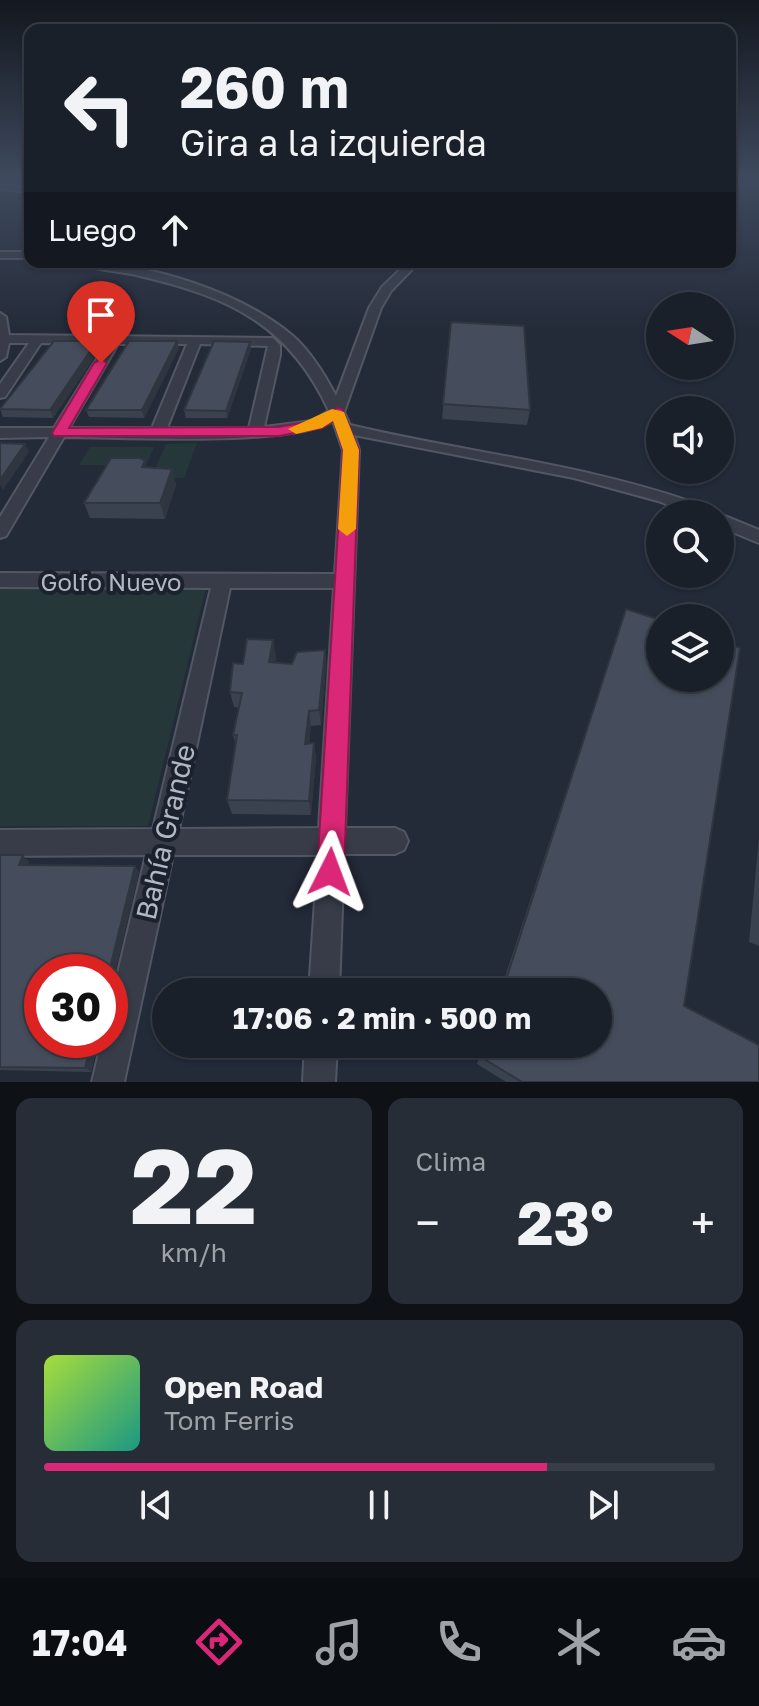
<!DOCTYPE html>
<html lang="es">
<meta charset="utf-8">
<style>
body{margin:0;font-family:"Golos Text",sans-serif;background:#272d36;color:#f1f3f6;height:100vh;display:flex;flex-direction:column;font-size:30px;white-space:nowrap}
*{box-sizing:border-box;margin:0}
p{font-size:26px;color:#9fa3a8}
.icon{flex:none;width:44px;height:44px;fill:none;stroke:currentColor;stroke-width:2;stroke-linecap:round;stroke-linejoin:round}
.map{position:relative;height:1082px;overflow:hidden}
.drawer{display:flex;flex-direction:column;gap:16px;padding:16px;background:#0e1217;flex:1}
.drawer>*{flex:none}
.banner{position:absolute;left:24px;top:24px;width:712px;height:244px;border-radius:16px;box-shadow:0 2px 6px #0004,0 0 0 2px #383e47;background:#1a202a;color:#f1f3f6;overflow:hidden}
.needle{width:52px;rotate:282deg}
.tools{position:absolute;left:646px;top:292px;display:grid;gap:16px}
.tools a{display:grid;place-items:center;width:88px;height:88px;border-radius:50%;background:#1a202a;box-shadow:0 2px 6px #0004,0 0 0 2px #383e47;font-size:40px}
.speed{position:absolute;left:24px;top:954px;display:flex;gap:16px;font-size:40px;font-weight:700;text-align:center}
.speed>*{display:grid;place-content:center;width:104px;height:104px;border-radius:50%;background:#1a202a;box-shadow:0 2px 6px #0004,0 0 0 2px #383e47;line-height:1}
.speed .limit{border:12px solid #d22;background:#fff;color:#111}
.pin{position:absolute;display:grid;place-items:center;width:68px;height:68px;color:#fff;margin:-82px -34px;border-radius:50% 50% 50% 0;rotate:-45deg;box-shadow:0 0 8px #0007}
.pin .icon{rotate:45deg}
.me{position:absolute;width:88px;margin:-44px;rotate:3deg;stroke-linejoin:round;filter:drop-shadow(0 0 6px #0008)}
.turn{display:flex;align-items:center;gap:28px;height:168px;padding:0 24px;font-size:36px}
.turn .icon{width:104px;height:104px;stroke-width:2.5}
.turn b{display:block;font-size:56px;line-height:68px}
.then{display:flex;align-items:center;height:76px;padding:0 24px;background:#0003;gap:16px;font-size:30px}
.big{font-size:60px;font-weight:700;line-height:1.1}
.drawer .card{flex:1;display:flex;flex-direction:column;justify-content:center;gap:12px;min-width:0;padding:0 28px;border-radius:16px;background:#272d36}
.drawer .dial{align-items:center;gap:0}
.dial b{font-size:104px;line-height:1}
.song{display:flex;align-items:center;gap:24px}
.cover{width:96px;height:96px;border-radius:12px;background:linear-gradient(135deg,hsl(80 70% 55%),hsl(170 70% 35%))}
.played{height:8px;border-radius:4px;background:linear-gradient(90deg,#db2777 75%,#383e47 75%)}
.keys{display:flex;justify-content:space-around;direction:ltr}
.heat{display:flex;justify-content:space-between;align-items:center;font-size:44px;direction:ltr}
.drawer .tiles{flex:1;display:grid;gap:16px;grid-template-columns:1fr 1fr}
.card:last-child{grid-column:span 2}
.trip{position:absolute;left:152px;top:978px;width:460px;height:80px;border-radius:40px;background:#1a202a;box-shadow:0 2px 6px #0004,0 0 0 2px #383e47;font-weight:700;line-height:80px;text-align:center}
.dock{display:flex;height:128px;justify-content:space-around;align-items:center;background:#0a0d11;color:#9fa3a8}
.dock .icon{width:56px;height:56px}
.dock .on{color:#db2777}
.dock b{font-size:36px;color:#f1f3f6}
.map>svg:first-child{display:block}
.green{fill:#26373a}
.lines{fill:none;stroke-linecap:round;stroke-linejoin:round}
.minor-casing{stroke:#525763;stroke-width:4}
.minor{fill:#373c48;fill-rule:evenodd}
.wall{fill:#3b424f}
.shaded-wall{fill:#303640}
.building{fill:#454d5c;stroke:#303640;stroke-width:2}
.route{fill:#db2777;stroke:#8e194d;stroke-width:2}
.slow{fill:#f59e0b}
.labels{text-anchor:middle;dominant-baseline:central;stroke-width:8;stroke-linejoin:round;paint-order:stroke}
.street-label{font-size:24px;fill:#b2b7c4;stroke:#1c222d}
.near-street-label{font-size:28px;fill:#b2b7c4;stroke:#1c222d}
</style>
<div class="map">
<svg width="759" height="1082" viewBox="0 0 759 1082">
<rect width="100%" height="100%" fill="#232a38"/>
<!-- green -->
<g class="green">
<polygon points="197,443 184,478 151,478 166,444"/>
<polygon points="90,447 154,447 146,466 79,465"/>
<polygon points="206,588 148,826 0,826 0,589"/>
</g>
<g class="lines">
<defs>
<g id="minor">
<polygon points="0,185 30,188 30,192 0,189"/>
<rect x="0" y="252" width="30" height="6"/>
<path d="M80,262C147,262 241,292 293,336C311,352 325,375 336,396L369,308L382,287L408,262H419L391,291L381,308L344,412L350,425C472,454 596,465 714,510L717,514H692L658,501L574,478L354,435L359,450L345,828H395L404,832L408,841L404,850L395,854H344L339,992H309L318,855H173L124,1082H92L102,1040H110V1006L146,855L0,856V830L153,829L211,588L0,587V573L335,574L343,450L333,421C291,447 121,437 64,437L6,536L0,538V517L49,437L0,438V428H54L106,344L41,343L5,397L0,398V384L29,343H9L6,357L0,361V313L6,317L9,335L273,338L280,345V355L264,427L312,421L329,411C289,324 229,297 140,276C122,271 95,271 80,262ZM118,344H187L152,428H69ZM200,344L268,346L249,428H167ZM230,588H334L319,828L179,829Z"/>
<polygon points="720,514 759,530 759,543 720,527"/>
<polygon points="305,1044 337,1044 335,1082 303,1082"/>
</g>
</defs>
<!-- minor casing -->
<use href="#minor" class="minor-casing"/>
<!-- minor -->
<use href="#minor" class="minor"/>
</g>
<!-- wall -->
<g class="wall">
<polygon points="451,322 530,410 527,425 442,419"/>
<polygon points="97,341 100,349 53,418 3,417 0,409"/>
<polygon points="250,342 251,349 227,418 186,418 184,410"/>
<polygon points="179,348 144,418 89,417 86,410"/>
<polygon points="147,467 172,469 176,485 165,519 90,518 84,503"/>
<polygon points="626,609 684,1006 759,1082 506,1082 477,1064 483,1044 598,1044 598,992 500,992"/>
<polygon points="325,650 326,665 321,725 311,726 309,743 314,743 316,758 311,815 232,814 227,800 236,745 233,735 239,708 234,707 230,692 276,655 275,663 292,664"/>
<polygon points="759,838 759,946 749,942"/>
<polygon points="0,855 29,862 28,865 139,872 91,1072 0,1070"/>
</g>
<!-- shaded-wall -->
<g class="shaded-wall">
<polygon points="97,341 100,349 53,418 50,410"/>
<polygon points="177,341 179,348 144,418 142,410"/>
<polygon points="250,342 251,349 227,418 226,411"/>
<polygon points="25,444 29,452 3,490 0,484 0,480"/>
<polygon points="172,469 176,485 165,519 160,503"/>
<polygon points="273,640 276,655 272,678 269,662"/>
<polygon points="325,650 326,665 321,725 319,710"/>
<polygon points="309,711 311,726 308,758 305,744"/>
<polygon points="314,743 316,758 311,815 309,801"/>
<polygon points="23,855 29,862 25,871 19,865"/>
<polygon points="135,866 139,872 110,993 110,972 109,972"/>
<polygon points="92,1040 99,1040 91,1072 85,1068"/>
</g>
<!-- building -->
<g class="building">
<polygon points="451,322 524,326 530,410 443,404"/>
<polygon points="54,341 97,341 50,410 0,409"/>
<polygon points="129,341 177,341 142,410 86,410"/>
<polygon points="214,341 250,342 226,411 184,410"/>
<polygon points="0,443 25,444 0,480"/>
<polygon points="111,458 139,458 145,460 142,467 172,469 160,503 84,503"/>
<polygon points="626,609 660,620 660,678 720,678 720,641 740,648 684,1006 759,1045 759,1082 522,1082 481,1057 485,1044 598,1044 598,992 502,992"/>
<polygon points="247,639 273,640 269,662 292,664 297,652 325,650 319,710 309,711 305,744 314,743 309,801 227,800 237,735 233,735 242,693 230,692 233,663 243,664"/>
<polygon points="0,855 23,855 19,865 135,866 109,972 42,972 42,1040 92,1040 85,1068 0,1067"/>
</g>
<!-- sky -->
<linearGradient id="sky" x2="0" y2="1"><stop stop-color="#13171f"/><stop offset="0.54" stop-color="#3f4a5e"/><stop offset="1" stop-color="#3f4a5e" stop-opacity="0"/></linearGradient>
<rect width="759" height="331" fill="url(#sky)"/>
<!-- route -->
<polygon class="route" points="101,359 107,363 69,428 279,427 312,421 337,408 342,409 359,450 344,872 340,882 330,886 321,882 317,872 343,450 334,421 322,428 279,436 54,436 52,433 94,363"/>
<!-- slow -->
<polygon class="slow" points="332,409 344,412 359,450 356,529 347,536 338,529 343,450 333,421 322,428 296,434 288,429"/>
<g class="labels">
<!-- street labels -->
<g class="street-label">
<text x="111" y="581">Golfo Nuevo</text>
</g>
<!-- near-street labels -->
<g class="near-street-label">
<text transform="translate(165 832) rotate(-77)">Bahía Grande</text>
</g>
</g>
</svg>
<div class="tools">
<a><svg class="needle" viewBox="-14 -14 28 28"><path d="M0-13l5 13h-10z" fill="#e53935"/><path d="M0 13l5-13h-10z" fill="#9fa3a8"/></svg></a>
<a><svg class="icon" aria-label="sound" viewBox="0 0 24 24"><path d="M4 9h4l5-4v14l-5-4H4zM17 9q2 3 0 6"/></svg></a>
<a><svg class="icon" aria-label="search" viewBox="0 0 24 24"><circle cx="10" cy="10" r="6"/><path d="M15 15l6 6"/></svg></a>
<a><svg class="icon" aria-label="layers" viewBox="0 0 24 24"><path d="M12 4l9 5-9 5-9-5zM3 14l9 5 9-5"/></svg></a>
</div>
<div class="speed"><div class="limit">30</div></div>
<div class="pin" style="left:101px;top:363px;background:#d93025"><svg class="icon" aria-label="arrive" viewBox="0 0 24 24"><path d="M6 21V4h12l-3 4 3 4H6"/></svg></div>
<svg class="me" style="left:330px;top:872px" viewBox="-20 -20 40 40"><path d="M0-17L14 15 0 8-14 15z" fill="#db2777" stroke="#fff" stroke-width="4"/></svg>
<div class="trip">17:06 · 2 min · 500 m</div>
<div class="banner">
<div class="turn"><svg class="icon" aria-label="left" viewBox="0 0 24 24"><path d="M17 20v-9H6M10 6l-5 5 5 5"/></svg><div><b>260 m</b>Gira a la izquierda</div></div>
<div class="then">Luego<svg class="icon" aria-label="ahead" viewBox="0 0 24 24"><path d="M12 20V5M6 11l6-6 6 6"/></svg></div>
</div>
</div>
<section class="drawer">
<div class="tiles">
<div class="card dial"><b>22</b><p>km/h</p></div>
<div class="card"><p>Clima</p>
<div class="heat"><a>−</a><b class="big">23°</b><a>+</a></div>
</div>
<div class="card">
<div class="song"><i class="cover"></i><div><b>Open Road</b><p>Tom Ferris</p></div></div>
<div class="played"></div>
<div class="keys"><svg class="icon" aria-label="previous" viewBox="0 0 24 24"><path d="M18 5L8 12l10 7zM5 5v14"/></svg><svg class="icon" aria-label="pause" viewBox="0 0 24 24"><path d="M8 5v14M16 5v14"/></svg><svg class="icon" aria-label="next" viewBox="0 0 24 24"><path d="M6 5l10 7-10 7zM19 5v14"/></svg></div>
</div>
</div>
</section>
<nav class="dock">
<b>17:04</b>
<svg class="icon on" aria-label="directions" viewBox="0 0 24 24"><path d="M12 3l9 9-9 9-9-9zM9 14v-3h6M13 9l2 2-2 2"/></svg>
<svg class="icon" aria-label="music" viewBox="0 0 24 24"><path d="M9 18V5l10-2v13"/><circle cx="6" cy="18" r="3"/><circle cx="16" cy="16" r="3"/></svg>
<svg class="icon" aria-label="phone" viewBox="0 0 24 24"><path d="M5 4h4l2 5-3 2q2 4 5 5l2-3 5 2v4C11 20 4 13 5 4z"/></svg>
<svg class="icon" aria-label="climate" viewBox="0 0 24 24"><path d="M12 3v18M4 7l16 10M4 17L20 7"/></svg>
<svg class="icon" aria-label="car" viewBox="0 0 24 24"><path d="M5 17H2v-5l4-1 3-4h7l3 4 3 1v5h-3M9 17h6M6 11h13"/><circle cx="7" cy="17" r="2"/><circle cx="17" cy="17" r="2"/></svg>
</nav>
